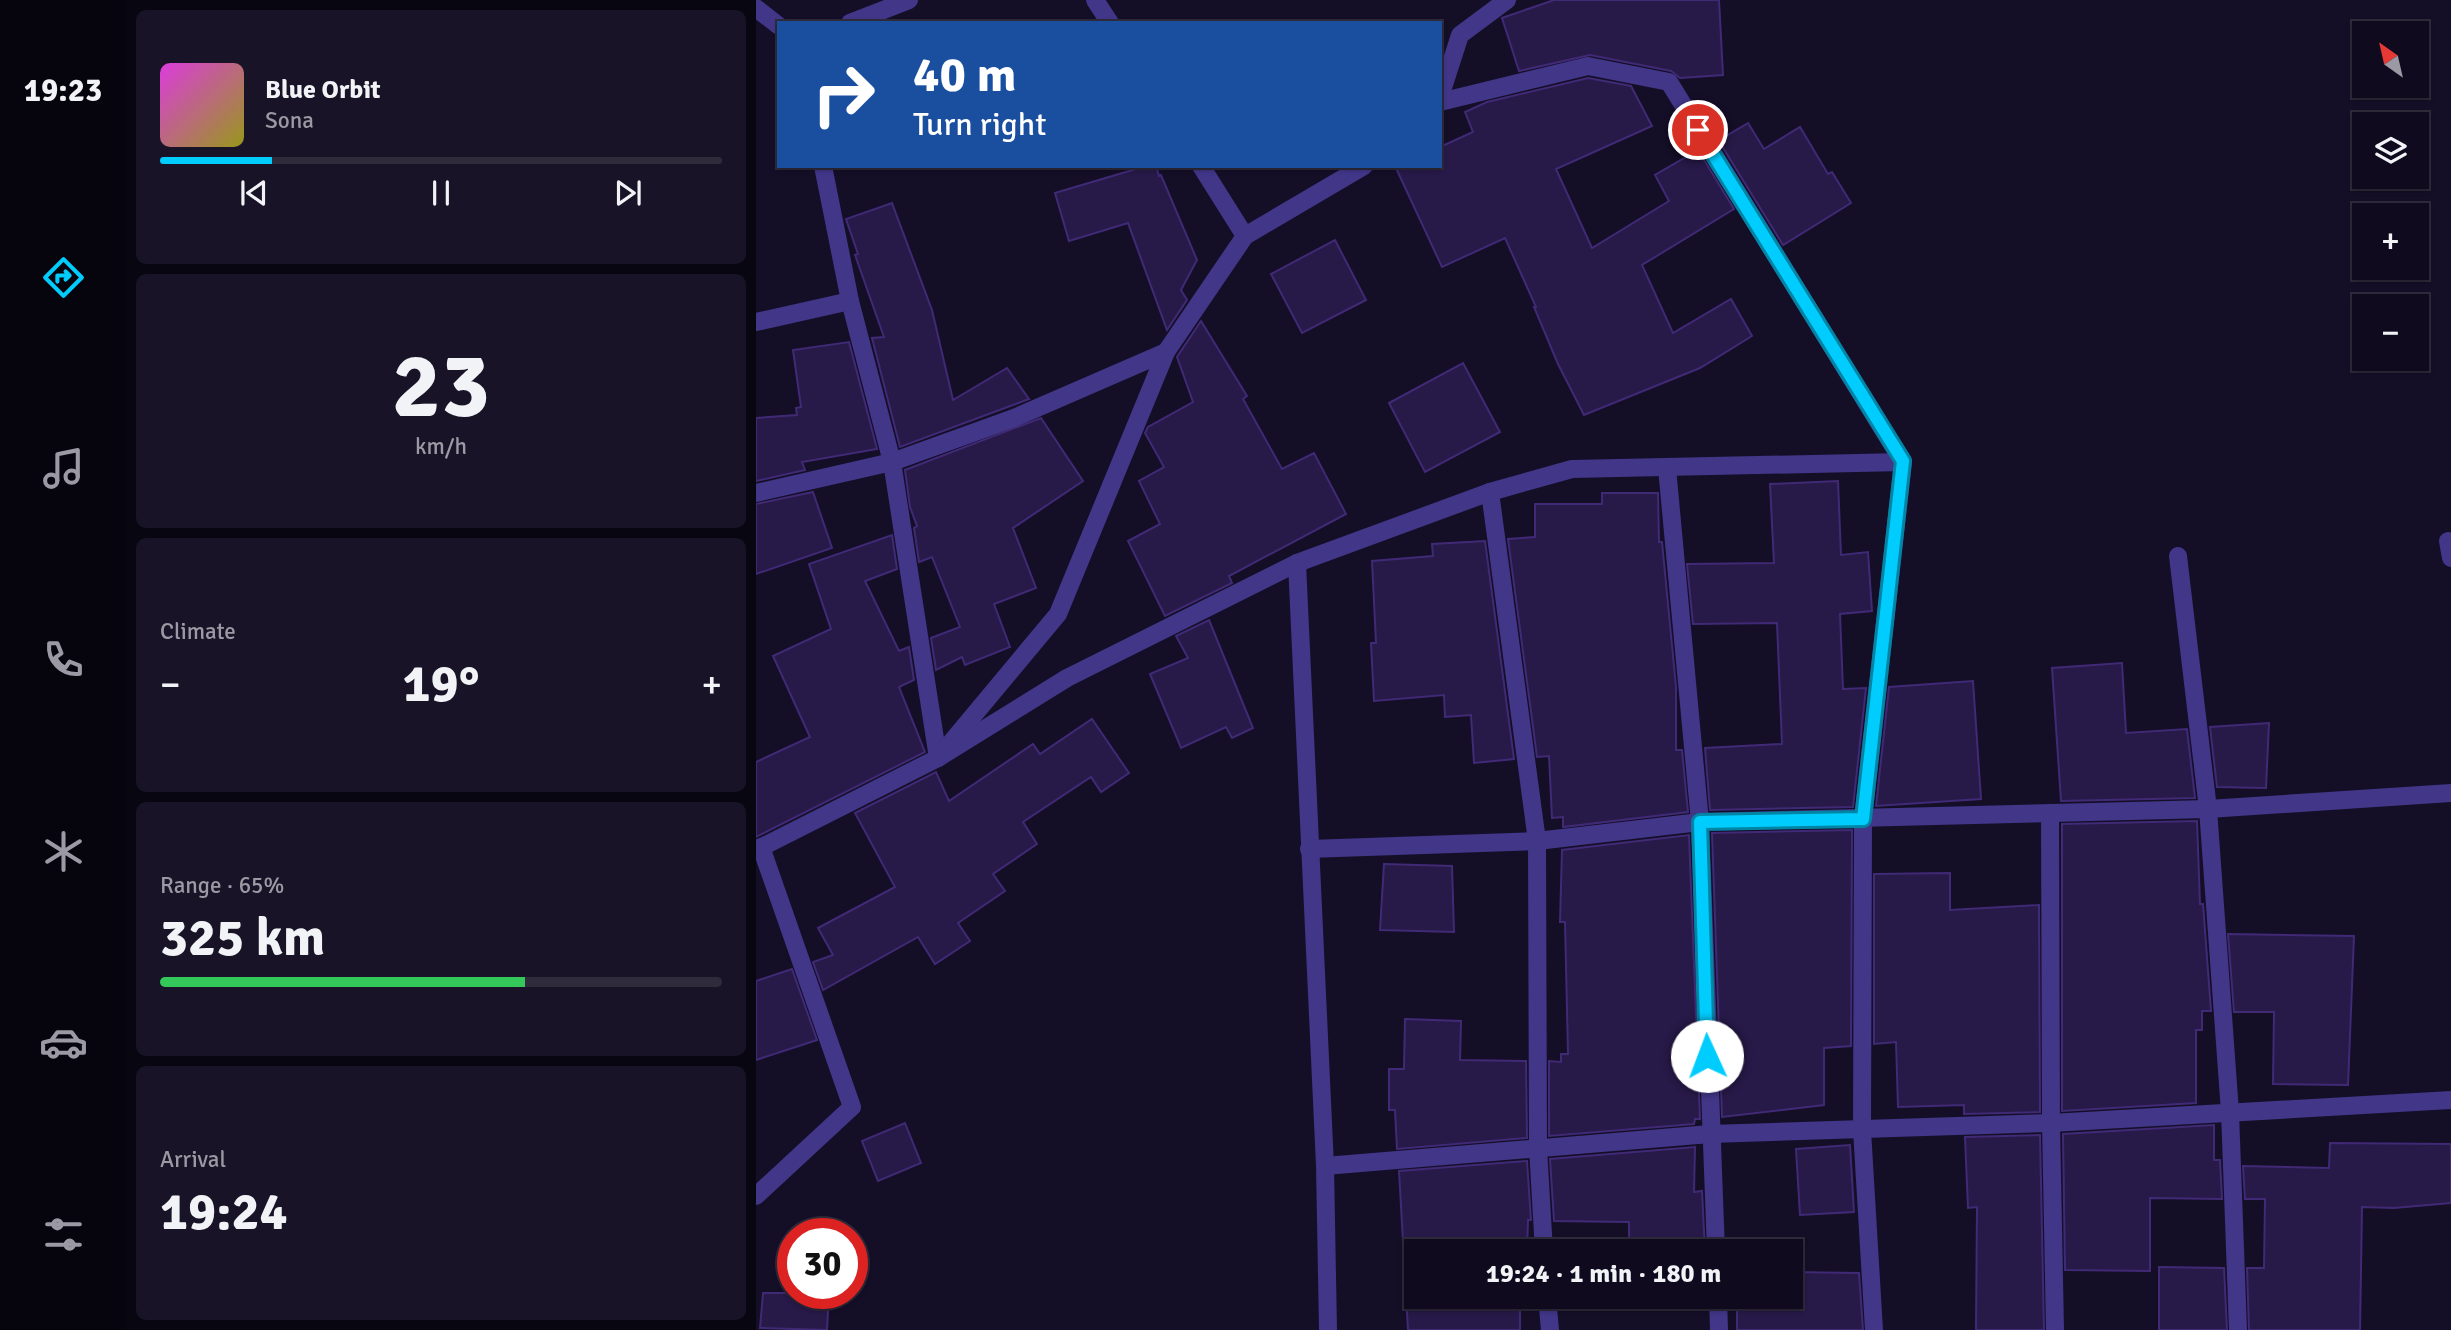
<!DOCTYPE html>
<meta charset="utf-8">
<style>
body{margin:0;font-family:Signika,sans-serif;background:#181326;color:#f1f3f6;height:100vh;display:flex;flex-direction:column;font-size:26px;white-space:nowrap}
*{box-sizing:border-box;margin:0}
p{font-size:23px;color:#9b9aa4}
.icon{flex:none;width:38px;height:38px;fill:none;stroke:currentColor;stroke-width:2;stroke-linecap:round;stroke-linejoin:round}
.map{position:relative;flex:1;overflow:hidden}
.side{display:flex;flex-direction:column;gap:10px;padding:10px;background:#080610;width:630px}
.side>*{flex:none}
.banner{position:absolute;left:21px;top:21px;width:665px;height:147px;border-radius:0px;box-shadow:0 2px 5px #0004,0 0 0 2px #2f2b3b;background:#1a4fa0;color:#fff;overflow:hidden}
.needle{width:46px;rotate:326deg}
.controls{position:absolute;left:1596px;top:21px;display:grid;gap:14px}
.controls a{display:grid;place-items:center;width:77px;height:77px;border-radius:0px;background:#0f0a1d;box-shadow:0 2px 5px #0004,0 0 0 2px #2f2b3b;font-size:35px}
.speed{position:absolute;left:21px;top:1218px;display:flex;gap:14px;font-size:35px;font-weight:700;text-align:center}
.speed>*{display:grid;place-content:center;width:91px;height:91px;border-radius:50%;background:#0f0a1d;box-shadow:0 2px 5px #0004,0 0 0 2px #2f2b3b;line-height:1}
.speed .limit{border:10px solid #d22;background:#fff;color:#111}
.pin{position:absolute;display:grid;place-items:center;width:60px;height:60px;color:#fff;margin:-30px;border:4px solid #fff;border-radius:50%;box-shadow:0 2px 7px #0007}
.me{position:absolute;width:77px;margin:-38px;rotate:358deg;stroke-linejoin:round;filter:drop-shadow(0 0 5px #0008)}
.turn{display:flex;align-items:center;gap:24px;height:147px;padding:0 21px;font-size:32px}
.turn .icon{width:91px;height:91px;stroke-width:2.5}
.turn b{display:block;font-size:49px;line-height:60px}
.big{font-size:52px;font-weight:700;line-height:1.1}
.side .tile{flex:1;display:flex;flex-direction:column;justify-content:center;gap:10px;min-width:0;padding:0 24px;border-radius:10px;background:#181326}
.side .dial{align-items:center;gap:0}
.dial b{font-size:91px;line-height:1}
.song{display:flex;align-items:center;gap:21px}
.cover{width:84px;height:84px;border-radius:10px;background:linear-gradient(135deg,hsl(300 70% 55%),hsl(60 70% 35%))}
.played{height:7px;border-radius:4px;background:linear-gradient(90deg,#00cdfe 20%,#2f2b3b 20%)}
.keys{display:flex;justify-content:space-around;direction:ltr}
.heat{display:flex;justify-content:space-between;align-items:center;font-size:38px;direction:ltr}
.charge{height:10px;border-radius:5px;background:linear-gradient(90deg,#34c759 65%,#2f2b3b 0)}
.trip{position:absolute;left:648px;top:1239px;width:399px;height:70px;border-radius:0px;background:#0f0a1d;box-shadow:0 2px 5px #0004,0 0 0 2px #2f2b3b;font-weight:700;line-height:70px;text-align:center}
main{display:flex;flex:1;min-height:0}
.tab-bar{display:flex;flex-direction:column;width:126px;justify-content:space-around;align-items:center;background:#06040c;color:#9b9aa4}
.tab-bar .icon{width:49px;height:49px}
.tab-bar .active{color:#00cdfe}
.tab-bar b{font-size:32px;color:#f1f3f6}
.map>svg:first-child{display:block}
.building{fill:#271948;stroke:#402a76;stroke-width:2}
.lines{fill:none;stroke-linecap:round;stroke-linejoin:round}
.minor{stroke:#413688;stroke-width:18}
.route-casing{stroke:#0085a5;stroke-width:18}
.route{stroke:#00cdfe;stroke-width:12}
</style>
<main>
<nav class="tab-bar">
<b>19:23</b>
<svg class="icon active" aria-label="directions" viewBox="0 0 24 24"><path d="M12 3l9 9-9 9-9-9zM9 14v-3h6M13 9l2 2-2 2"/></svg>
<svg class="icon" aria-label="music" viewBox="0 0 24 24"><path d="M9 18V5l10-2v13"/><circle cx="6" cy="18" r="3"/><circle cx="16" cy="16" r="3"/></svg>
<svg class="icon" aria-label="phone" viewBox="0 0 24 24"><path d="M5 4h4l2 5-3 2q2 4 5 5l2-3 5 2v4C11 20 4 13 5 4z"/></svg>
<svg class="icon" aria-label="climate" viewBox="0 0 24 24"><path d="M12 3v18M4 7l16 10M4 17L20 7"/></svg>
<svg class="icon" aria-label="car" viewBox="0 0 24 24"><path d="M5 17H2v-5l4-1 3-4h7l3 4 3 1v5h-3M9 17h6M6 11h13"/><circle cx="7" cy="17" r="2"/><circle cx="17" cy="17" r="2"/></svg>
<svg class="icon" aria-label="filters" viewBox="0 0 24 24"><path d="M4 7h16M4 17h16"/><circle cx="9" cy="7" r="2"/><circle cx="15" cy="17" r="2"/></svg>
</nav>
<section class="side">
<div class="tile">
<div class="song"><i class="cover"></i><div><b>Blue Orbit</b><p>Sona</p></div></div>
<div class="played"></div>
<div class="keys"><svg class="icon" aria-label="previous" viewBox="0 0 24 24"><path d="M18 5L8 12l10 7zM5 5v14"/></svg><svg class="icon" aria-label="pause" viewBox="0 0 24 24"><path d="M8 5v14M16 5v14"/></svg><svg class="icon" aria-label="next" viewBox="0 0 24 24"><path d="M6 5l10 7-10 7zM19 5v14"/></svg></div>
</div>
<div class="tile dial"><b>23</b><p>km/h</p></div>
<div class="tile"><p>Climate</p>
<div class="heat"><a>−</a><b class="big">19°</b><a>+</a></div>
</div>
<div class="tile"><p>Range · 65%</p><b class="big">325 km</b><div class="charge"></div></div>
<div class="tile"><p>Arrival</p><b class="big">19:24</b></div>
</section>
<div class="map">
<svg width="1695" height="1330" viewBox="0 0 1695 1330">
<rect width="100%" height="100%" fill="#140e27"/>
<!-- building -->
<g class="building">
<polygon points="798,0 963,0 967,75 924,78 915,71 834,55 763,71 746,18"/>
<polygon points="832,78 875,86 896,126 800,169 836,248 913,201 899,175 942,150 978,209 886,265 917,333 975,299 996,336 944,368 828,415 802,364 778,307 780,307 749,238 686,267 639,166 684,166 684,147 717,132 709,112 731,102"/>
<polygon points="992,123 1008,149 1044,127 1072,174 1076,172 1095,203 1027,245 961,138 970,133 970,136"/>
<polygon points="390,166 400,166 403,176 405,175 441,260 425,290 431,300 411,330 372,223 313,241 299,193"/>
<polygon points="136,203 176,310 197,400 251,368 273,399 144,447 116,338 128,337 99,255 102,254 90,219"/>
<polygon points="579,240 610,300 546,333 515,274"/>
<polygon points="445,321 491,396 487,399 526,469 558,453 590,514 473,576 476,583 409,616 372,541 404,524 383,481 408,467 389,433 392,427 437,402 421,357"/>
<polygon points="93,342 121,449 46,462 49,470 0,481 0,418 41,415 40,408 45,407 37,350"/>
<polygon points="707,363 744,432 669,472 633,403"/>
<polygon points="285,418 327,481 257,528 280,588 238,604 254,647 209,665 206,657 180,670 175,638 204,627 176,557 163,562 158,528 161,526 154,507 149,470"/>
<polygon points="1082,481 1085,555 1112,552 1116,611 1084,614 1087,689 1110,688 1097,807 954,810 949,748 1026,744 1021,623 937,624 931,564 1018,563 1014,484"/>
<polygon points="57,492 76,548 0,574 0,504"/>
<polygon points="846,493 902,493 903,542 906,542 920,687 920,750 926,750 932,812 807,827 807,817 796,818 793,756 781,757 752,539 779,537 779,504 846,504"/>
<polygon points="136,535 141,569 109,581 143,651 153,647 158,680 143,687 169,752 0,837 0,762 54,737 17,656 75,629 53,564"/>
<polygon points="729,541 758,759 718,763 715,715 689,717 688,695 618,701 615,643 620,643 616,561 677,556 676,544"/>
<polygon points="453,620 497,728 476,738 470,727 425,748 394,674 432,658 420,636"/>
<polygon points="1366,663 1370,733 1431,729 1439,798 1305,801 1296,668"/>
<polygon points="1217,681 1225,799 1120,806 1133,687"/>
<polygon points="336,719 373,773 345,792 335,777 267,822 281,844 237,874 249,891 202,923 214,941 179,964 162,937 67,990 57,962 77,955 62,928 139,887 99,813 180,772 193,801 277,744 284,754"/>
<polygon points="1513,723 1510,788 1461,787 1454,727"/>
<polygon points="1441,821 1444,904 1447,904 1455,1011 1446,1011 1446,1030 1440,1030 1440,1103 1306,1111 1306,824"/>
<polygon points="1096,830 1095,1046 1068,1048 1068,1105 966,1117 956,833"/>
<polygon points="933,835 944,1119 939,1119 938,1124 793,1136 793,1061 805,1062 805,1054 812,1054 809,922 804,922 806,850"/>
<polygon points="628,864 696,866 698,932 624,930"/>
<polygon points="1194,873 1194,910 1283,905 1284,1112 1208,1114 1208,1105 1142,1107 1140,1042 1118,1044 1118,874"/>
<polygon points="1472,934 1598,936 1592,1085 1517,1084 1518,1012 1478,1012"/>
<polygon points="36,969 61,1040 0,1060 0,981"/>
<polygon points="649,1019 705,1021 704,1060 770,1061 771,1138 641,1149 639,1110 633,1110 633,1069 648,1069"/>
<polygon points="149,1123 165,1163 122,1181 106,1141"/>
<polygon points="1458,1125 1458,1160 1464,1160 1466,1199 1394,1198 1394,1271 1309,1270 1307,1134"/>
<polygon points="1284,1135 1288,1330 1220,1330 1221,1207 1212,1208 1209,1137"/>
<polygon points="1574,1143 1695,1144 1695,1203 1638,1208 1606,1207 1604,1330 1493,1330 1491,1268 1508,1268 1509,1199 1489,1199 1487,1166 1573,1168"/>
<polygon points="1094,1145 1098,1212 1044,1215 1040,1149"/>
<polygon points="939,1147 938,1192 946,1191 949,1251 873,1251 873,1222 798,1221 794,1159"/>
<polygon points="771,1161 775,1220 772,1220 771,1251 660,1251 660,1297 770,1297 770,1302 764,1302 764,1330 652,1330 643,1171"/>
<polygon points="1403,1267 1468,1268 1471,1330 1403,1330"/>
<polygon points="1034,1272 1103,1273 1107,1330 981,1330 981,1297 1034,1297"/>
<polygon points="7,1293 73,1293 71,1330 4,1328"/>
</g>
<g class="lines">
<!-- minor -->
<g class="minor">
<polyline points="339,0 354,23"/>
<polyline points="0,8 23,26"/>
<polyline points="94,23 153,0"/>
<polyline points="684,97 704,35 751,0"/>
<polyline points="684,102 832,66 913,82 1147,462"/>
<polyline points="67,166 94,301 136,462 182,758 311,678 541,563 734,492 816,469 1147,462 1107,819 1106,1130 1118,1330"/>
<polyline points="445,166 489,236"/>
<polyline points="0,322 94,301"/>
<polyline points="911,468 944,822 960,1251"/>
<polyline points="734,492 781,841 782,1148 788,1251"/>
<polyline points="0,493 136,462 258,418 410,352"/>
<polyline points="1692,541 1695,558"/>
<polyline points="1422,556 1452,809 1474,1112 1482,1330"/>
<polyline points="541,563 569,1166 572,1330"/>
<polyline points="1294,813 1295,1123 1299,1330"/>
<polyline points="553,849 781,841 944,822 1452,809 1695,793"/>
<polyline points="0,850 182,758 302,614 410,352 489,236 608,166"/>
<polyline points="569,1166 954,1134 1295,1123 1695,1100"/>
<polyline points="0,1196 96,1107 5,847"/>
<polyline points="791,1297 794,1330"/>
<polyline points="962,1297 963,1330"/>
</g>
</g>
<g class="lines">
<defs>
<polyline id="route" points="942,130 1147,461 1107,819 944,822 951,1056"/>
</defs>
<!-- route casing -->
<use href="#route" class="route-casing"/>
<!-- route -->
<use href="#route" class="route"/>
</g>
</svg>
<div class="controls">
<a><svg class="needle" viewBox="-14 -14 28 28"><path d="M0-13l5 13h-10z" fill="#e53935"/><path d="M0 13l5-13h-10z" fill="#9b9aa4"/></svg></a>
<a><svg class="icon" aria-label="layers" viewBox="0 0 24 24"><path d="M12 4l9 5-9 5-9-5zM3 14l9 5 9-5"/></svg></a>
<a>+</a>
<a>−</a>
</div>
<div class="speed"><div class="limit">30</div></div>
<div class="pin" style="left:942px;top:130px;background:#d93025"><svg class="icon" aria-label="arrive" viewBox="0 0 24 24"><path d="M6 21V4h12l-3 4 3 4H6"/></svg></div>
<svg class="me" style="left:951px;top:1056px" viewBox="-20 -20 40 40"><circle r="19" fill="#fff"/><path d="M0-13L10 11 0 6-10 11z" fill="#00cdfe"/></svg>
<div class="trip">19:24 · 1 min · 180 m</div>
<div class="banner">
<div class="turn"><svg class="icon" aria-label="right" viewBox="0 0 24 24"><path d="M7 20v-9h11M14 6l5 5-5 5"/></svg><div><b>40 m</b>Turn right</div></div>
</div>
</div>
</main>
